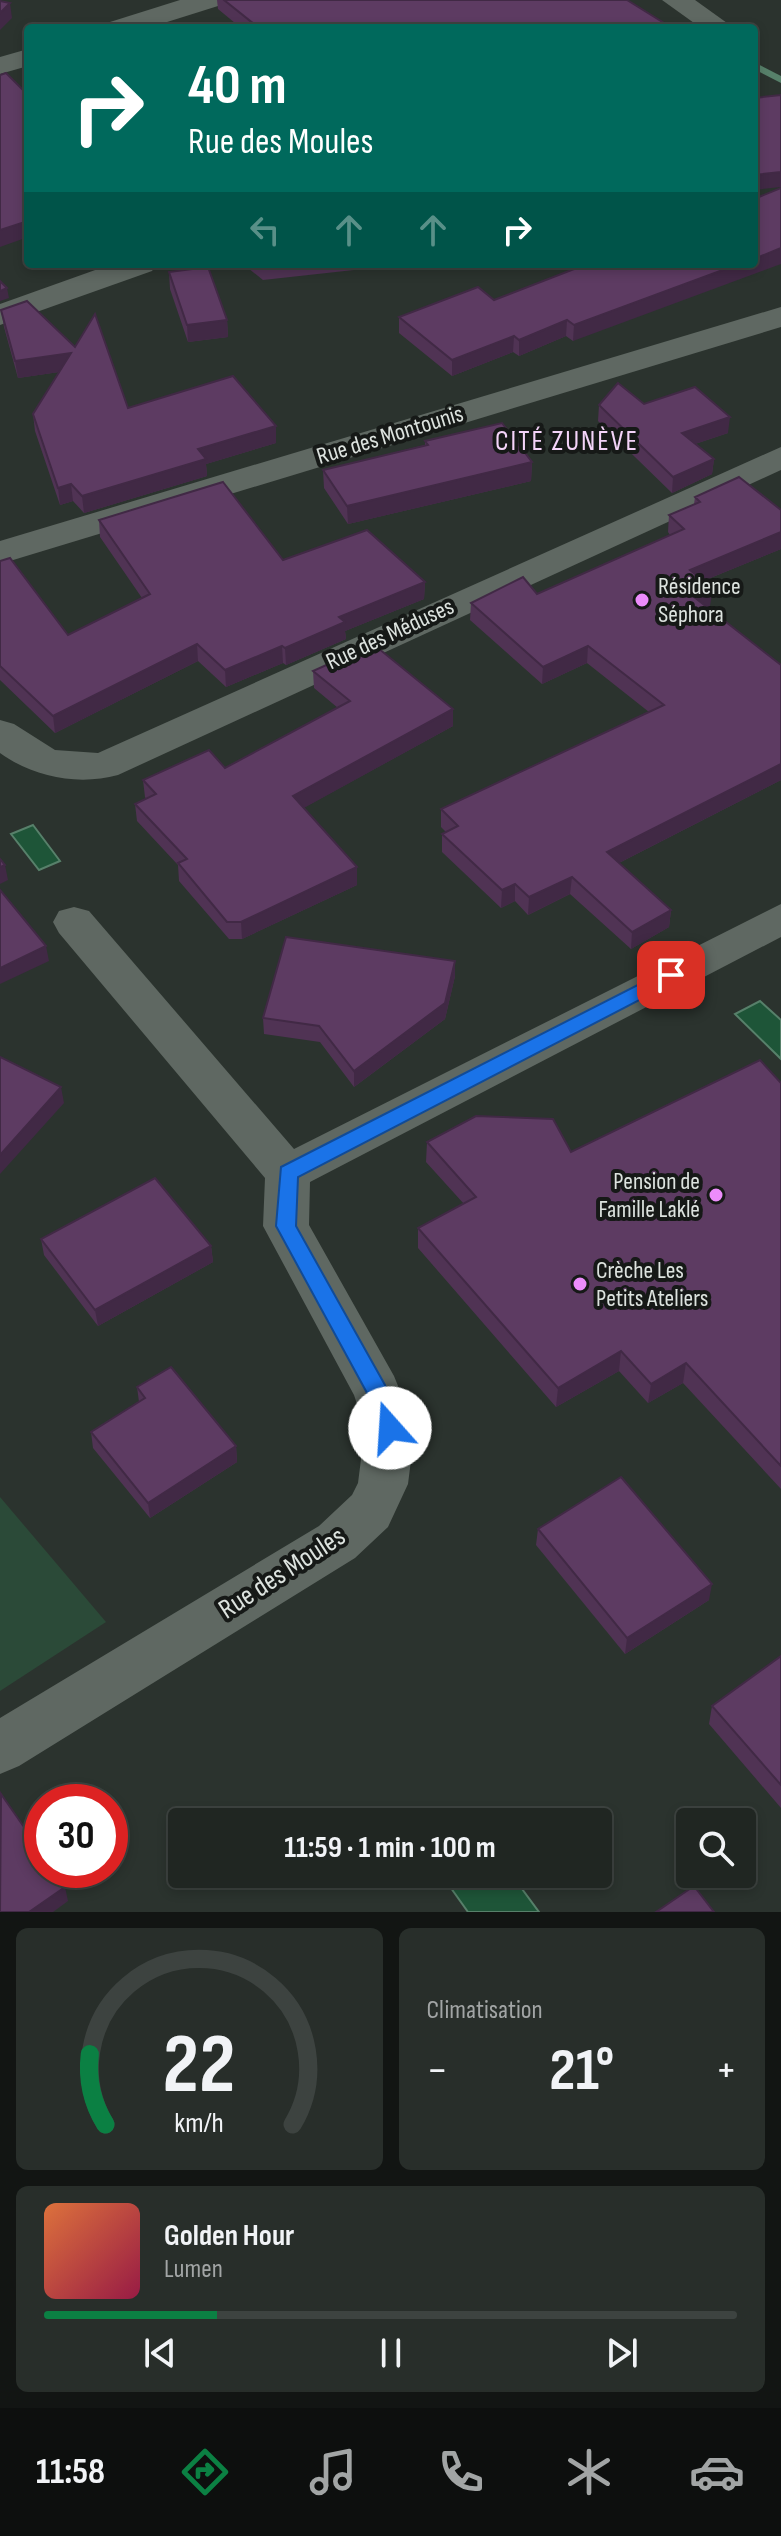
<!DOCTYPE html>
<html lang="fr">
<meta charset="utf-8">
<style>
body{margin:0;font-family:"Sofia Sans Condensed",sans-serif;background:#282e2a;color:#f1f3f6;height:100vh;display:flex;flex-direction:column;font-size:30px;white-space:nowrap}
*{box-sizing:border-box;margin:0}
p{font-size:26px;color:#a2a5a5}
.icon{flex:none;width:44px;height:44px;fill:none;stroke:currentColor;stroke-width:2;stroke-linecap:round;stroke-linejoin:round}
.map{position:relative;height:1912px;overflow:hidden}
.details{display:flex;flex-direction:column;gap:16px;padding:16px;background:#121513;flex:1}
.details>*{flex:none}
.banner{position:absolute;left:24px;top:24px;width:734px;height:244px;border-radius:8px;box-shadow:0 4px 12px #0003,0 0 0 2px #3d4340;background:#00695c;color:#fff;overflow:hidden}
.fabs{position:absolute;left:676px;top:1808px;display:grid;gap:16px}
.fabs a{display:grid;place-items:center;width:80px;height:80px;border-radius:8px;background:#202622;box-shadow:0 4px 12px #0003,0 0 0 2px #3d4340;font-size:40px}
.speed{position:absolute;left:24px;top:1784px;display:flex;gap:16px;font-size:40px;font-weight:700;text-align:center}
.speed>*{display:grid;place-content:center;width:104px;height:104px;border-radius:50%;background:#202622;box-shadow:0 4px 12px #0003,0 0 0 2px #3d4340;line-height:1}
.speed .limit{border:12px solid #d22;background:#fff;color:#111}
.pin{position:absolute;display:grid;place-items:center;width:68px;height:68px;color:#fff;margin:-34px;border-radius:16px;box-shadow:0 4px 12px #0006}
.me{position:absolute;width:88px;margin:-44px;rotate:341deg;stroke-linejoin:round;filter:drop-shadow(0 0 6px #0008)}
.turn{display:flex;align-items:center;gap:28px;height:168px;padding:0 32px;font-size:36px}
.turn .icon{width:104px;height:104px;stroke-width:2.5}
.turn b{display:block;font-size:56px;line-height:68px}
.lanes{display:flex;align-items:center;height:76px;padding:0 32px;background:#0003;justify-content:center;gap:40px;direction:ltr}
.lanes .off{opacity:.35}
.big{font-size:60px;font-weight:700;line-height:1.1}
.details .widget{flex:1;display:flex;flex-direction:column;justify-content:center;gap:12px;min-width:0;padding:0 28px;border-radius:12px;background:#282e2a}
.details .dial{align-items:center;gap:0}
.dial svg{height:208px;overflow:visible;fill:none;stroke:#3d4340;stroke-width:7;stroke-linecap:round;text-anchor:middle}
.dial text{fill:#f1f3f6;stroke:none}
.song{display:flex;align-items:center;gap:24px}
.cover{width:96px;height:96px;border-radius:12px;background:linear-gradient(135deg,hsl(20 70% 55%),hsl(340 70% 35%))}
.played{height:8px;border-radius:4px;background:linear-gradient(90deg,#0b8043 25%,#3d4340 25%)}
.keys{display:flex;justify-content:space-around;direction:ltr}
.heat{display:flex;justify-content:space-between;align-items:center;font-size:44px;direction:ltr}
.details .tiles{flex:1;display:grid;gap:16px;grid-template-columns:1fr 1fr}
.widget:last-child{grid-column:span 2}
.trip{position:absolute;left:168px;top:1808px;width:444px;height:80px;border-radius:8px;background:#202622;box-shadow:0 4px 12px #0003,0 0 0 2px #3d4340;font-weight:700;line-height:80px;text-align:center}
.dock{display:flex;height:128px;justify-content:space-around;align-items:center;background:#0d0f0e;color:#a2a5a5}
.dock .icon{width:56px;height:56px}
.dock .on{color:#0b8043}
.dock b{font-size:36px;color:#f1f3f6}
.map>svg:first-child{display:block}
.green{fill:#2b4a38}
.water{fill:#1e5538;stroke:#57806a;stroke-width:2}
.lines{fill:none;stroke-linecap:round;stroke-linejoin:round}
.stream{fill:#57806a;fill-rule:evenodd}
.street{fill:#5f6862;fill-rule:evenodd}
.wall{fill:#503354}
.shaded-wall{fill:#412945}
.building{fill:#5d3b62;stroke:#412945;stroke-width:2}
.route{fill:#1a73e8;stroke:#114b97;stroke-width:2}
.poi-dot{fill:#ec8cfb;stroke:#161917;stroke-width:3}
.labels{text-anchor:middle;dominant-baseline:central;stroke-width:8;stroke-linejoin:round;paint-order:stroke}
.street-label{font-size:24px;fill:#dde3df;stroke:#161917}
.poi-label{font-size:24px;fill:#dde3df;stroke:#161917;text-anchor:start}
.quarter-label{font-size:28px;letter-spacing:2px;fill:#f4d4f9;stroke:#161917}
.near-street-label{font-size:28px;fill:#dde3df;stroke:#161917}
</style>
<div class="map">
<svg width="781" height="1912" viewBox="0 0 781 1912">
<rect width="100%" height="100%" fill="#2b332e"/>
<!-- green -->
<polygon class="green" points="0,1497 106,1622 0,1691"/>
<!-- water -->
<g class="water">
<polygon points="33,825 60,861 39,870 11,834"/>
<polygon points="760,1001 781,1020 781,1059 735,1014"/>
<polygon points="441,1874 511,1874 539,1912 468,1912"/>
</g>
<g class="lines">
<!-- stream -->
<polygon class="stream" points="754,62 781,76 781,83 754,69"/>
<!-- street -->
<g class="street">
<polygon points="180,0 222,0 218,6 148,28 106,28 110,22"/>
<polygon points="662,0 695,0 734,28 701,28"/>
<polygon points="28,49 28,66 0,74 0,57"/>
<polygon points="112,264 157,264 152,271 0,325 0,304"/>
<polygon points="781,307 781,327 0,564 0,541"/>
<path d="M781,447V470L118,775C78,786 33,777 0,753V720L14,724L55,750L98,753Z"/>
<polygon points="781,904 781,937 310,1182 309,1225 394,1376 415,1428 408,1484 388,1527 355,1558 19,1766 0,1774 0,1718 319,1526 352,1495 358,1483 365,1428 354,1395 263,1226 265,1178 59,933 53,922 59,911 74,907 89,911 294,1149"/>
</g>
</g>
<!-- wall -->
<g class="wall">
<polygon points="217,0 627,0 672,28 241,28 218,9"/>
<polygon points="781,188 573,341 566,336 519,356 513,352 452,376 399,333 399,317 494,300"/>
<polygon points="243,264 363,264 363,269 263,280"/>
<polygon points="169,272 227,320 228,337 188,342 170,289"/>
<polygon points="1,310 128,408 276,443 206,464 207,476 84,513 73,501 60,505 35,431 33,414 59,372 18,378 4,327"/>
<polygon points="644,404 728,433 695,444 714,459 712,474 672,493 598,421 599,405"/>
<polygon points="425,441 532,462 531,481 348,524 324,488 323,470 425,445"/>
<polygon points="695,497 781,510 781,549 703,581 710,606 707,607 781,665 781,780 619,863 671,910 669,927 631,949 570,894 528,915 515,901 501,908 442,852 442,834 446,832 441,827 441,809 649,712 587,663 542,684 470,620 471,603 537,594 670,535 668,532 669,515 694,504"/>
<polygon points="99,520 283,560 425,582 424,599 345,631 346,639 286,665 283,663 226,687 198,661 55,733 0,680 0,561 68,635 142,598 100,537"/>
<polygon points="313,671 453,709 453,726 303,808 357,885 242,939 229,939 179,881 178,865 137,821 135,804 146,799 145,797 143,780 225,768 338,708 314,688"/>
<polygon points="455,961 455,976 445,1019 354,1087 320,1042 264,1034 263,1018"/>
<polygon points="781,1083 781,1489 683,1383 648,1403 619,1371 556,1407 418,1248 418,1228 464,1204 426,1162 427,1142 571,1152"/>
<polygon points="41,1239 211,1246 213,1262 98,1326 44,1255"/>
<polygon points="137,1387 236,1446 237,1462 150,1518 93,1448 91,1432 139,1402"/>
<polygon points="538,1529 709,1600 625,1654 536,1545"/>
<polygon points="781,1656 781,1808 709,1724 712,1706"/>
</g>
<!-- shaded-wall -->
<g class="shaded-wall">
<polygon points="10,3 12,18 0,30 0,13"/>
<polygon points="781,172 781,187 754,190 754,175"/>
<polygon points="28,221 28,237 0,247 0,230"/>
<polygon points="781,248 781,264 573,341 574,325 739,264 754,264 754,259"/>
<polygon points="7,288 9,298 0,301 0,291"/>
<polygon points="227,320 228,337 188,342 187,325"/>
<polygon points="567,320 566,336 519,356 519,340"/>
<polygon points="514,336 513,352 452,376 452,360"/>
<polygon points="71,353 73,370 18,378 15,361"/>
<polygon points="730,417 728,433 680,449 682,433"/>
<polygon points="276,426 276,443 206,464 207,476 84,513 82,496 198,449"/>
<polygon points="714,459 712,474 672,493 673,477"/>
<polygon points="532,462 531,481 348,524 347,506"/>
<polygon points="71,484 73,501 60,505 58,488"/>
<polygon points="781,532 781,549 688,587 690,570"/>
<polygon points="425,582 424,599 345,631 346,639 286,665 285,648 339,617"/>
<polygon points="713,588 710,606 692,614 694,597"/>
<polygon points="197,644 198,661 55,733 53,716"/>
<polygon points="282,646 283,663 226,687 225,670"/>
<polygon points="588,646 587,663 542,684 543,667"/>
<polygon points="453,709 453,726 293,814 293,796"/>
<polygon points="781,764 781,780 605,870 607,852"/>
<polygon points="5,865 8,880 0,884 0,867"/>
<polygon points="357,867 357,885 242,939 241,922"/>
<polygon points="572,877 570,894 528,915 529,897"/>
<polygon points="515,884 515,901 501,908 502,890"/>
<polygon points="671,910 669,927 631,949 632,932"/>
<polygon points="46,946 49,961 0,984 0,968"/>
<polygon points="455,961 455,976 445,1019 354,1087 354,1071"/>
<polygon points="61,1087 64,1103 0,1174 0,1155"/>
<polygon points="211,1246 213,1262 98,1326 95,1310"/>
<polygon points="621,1351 619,1371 556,1407 558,1388"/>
<polygon points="686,1363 683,1383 648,1403 651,1384"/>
<polygon points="236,1446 237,1462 150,1518 148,1503"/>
<polygon points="712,1584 709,1600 625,1654 627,1638"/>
<polygon points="65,1887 68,1901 53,1912 29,1912"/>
</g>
<!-- building -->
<g class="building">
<polygon points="224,0 627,0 672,28 336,28 333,26 327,28 259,28"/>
<polygon points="0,1 10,3 0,13"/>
<polygon points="6,73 28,95 28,221 0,230 0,75"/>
<polygon points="781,95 781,172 754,175 754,98"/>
<polygon points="781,188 781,248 754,259 754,199"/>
<polygon points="587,264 739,264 574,325 567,320 519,340 514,336 452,360 399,317 478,287 494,300"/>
<polygon points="208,267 227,320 187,325 169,272"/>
<polygon points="0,281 7,288 0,291"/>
<polygon points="27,301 75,347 95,314 128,408 233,376 276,426 198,449 206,459 82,496 71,484 58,488 33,414 71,353 15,361 1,310"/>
<polygon points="618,383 644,404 695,387 730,417 682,433 714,459 673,477 599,405"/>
<polygon points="502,423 532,462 347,506 323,470 428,445 425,441"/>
<polygon points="739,477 781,510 781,532 690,570 713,588 694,597 781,665 781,764 607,852 671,910 632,932 572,877 529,897 515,884 502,890 442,834 458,826 441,809 664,705 588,646 543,667 471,603 523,577 537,594 684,529 669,515 700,502 695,497"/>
<polygon points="223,482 283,560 367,530 425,582 339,617 345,622 285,648 282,646 225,670 197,644 53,716 0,666 0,561 10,558 68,635 150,594 99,520"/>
<polygon points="373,644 453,709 293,796 357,867 241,922 227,922 178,863 187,859 135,804 156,794 143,780 209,750 225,768 350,701 313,671"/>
<polygon points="0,859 5,865 0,867"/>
<polygon points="0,890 46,946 0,968"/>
<polygon points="286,937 455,961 445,1003 354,1071 319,1026 263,1018"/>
<polygon points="0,1057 61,1087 0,1155"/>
<polygon points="760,1060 781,1083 781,1466 686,1363 651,1384 621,1351 558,1388 418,1228 476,1197 427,1142 476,1116 553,1119 571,1152"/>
<polygon points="155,1178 211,1246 95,1310 41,1239"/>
<polygon points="171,1367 236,1446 148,1503 91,1432 145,1398 137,1387"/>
<polygon points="621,1477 712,1584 627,1638 538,1529"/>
<polygon points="781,1656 781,1785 712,1706"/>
<polygon points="1,1794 42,1853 42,1870 53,1870 65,1887 29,1912 0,1912"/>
<polygon points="694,1886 714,1912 656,1912"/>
</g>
<!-- route -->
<polygon class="route" points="671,968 678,970 678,980 298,1177 296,1226 385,1385 401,1428 397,1435 382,1435 367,1393 276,1226 281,1167"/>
<!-- markers -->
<g class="poi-dot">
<circle cx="642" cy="600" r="8"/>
<circle cx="716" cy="1195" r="8"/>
<circle cx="580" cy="1284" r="8"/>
</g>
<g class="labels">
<!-- street labels -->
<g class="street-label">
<text transform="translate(390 435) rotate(-17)">Rue des Montounis</text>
<text transform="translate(390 634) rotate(-25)">Rue des Méduses</text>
</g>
<!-- poi labels -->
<g class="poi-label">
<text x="658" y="586">Résidence<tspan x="658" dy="28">Séphora</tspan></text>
<text x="700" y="1181" text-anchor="end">Pension de<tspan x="700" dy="28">Famille Laklé</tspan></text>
<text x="596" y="1270">Crèche Les<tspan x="596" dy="28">Petits Ateliers</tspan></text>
</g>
<!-- quarter labels -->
<g class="quarter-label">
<text x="567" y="441">CITÉ ZUNÈVE</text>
</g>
<!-- near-street labels -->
<g class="near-street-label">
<text transform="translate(282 1573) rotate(-33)">Rue des Moules</text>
</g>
</g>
</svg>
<div class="fabs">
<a><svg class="icon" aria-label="search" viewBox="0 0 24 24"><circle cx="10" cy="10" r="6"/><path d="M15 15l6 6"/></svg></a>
</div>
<div class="speed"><div class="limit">30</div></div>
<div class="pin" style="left:671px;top:975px;background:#d93025"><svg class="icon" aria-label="arrive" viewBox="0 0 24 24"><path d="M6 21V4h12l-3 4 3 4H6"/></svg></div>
<svg class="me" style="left:390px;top:1428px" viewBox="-20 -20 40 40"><circle r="19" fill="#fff"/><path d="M0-13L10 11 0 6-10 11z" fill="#1a73e8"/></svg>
<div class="trip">11:59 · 1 min · 100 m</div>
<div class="banner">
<div class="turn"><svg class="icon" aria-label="right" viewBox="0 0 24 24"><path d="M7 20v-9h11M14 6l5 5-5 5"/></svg><div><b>40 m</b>Rue des Moules</div></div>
<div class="lanes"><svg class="icon off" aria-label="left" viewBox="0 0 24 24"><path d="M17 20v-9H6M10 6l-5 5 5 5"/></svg><svg class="icon off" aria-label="ahead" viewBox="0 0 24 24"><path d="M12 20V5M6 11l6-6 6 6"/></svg><svg class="icon off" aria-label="ahead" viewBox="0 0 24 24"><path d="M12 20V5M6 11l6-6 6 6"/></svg><svg class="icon" aria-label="right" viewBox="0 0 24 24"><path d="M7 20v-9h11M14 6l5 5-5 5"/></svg></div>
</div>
</div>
<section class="details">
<div class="tiles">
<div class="widget dial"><svg viewBox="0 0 100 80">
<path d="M14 69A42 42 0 1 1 86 69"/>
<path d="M14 69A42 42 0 0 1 8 42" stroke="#0b8043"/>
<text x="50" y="56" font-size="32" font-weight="700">22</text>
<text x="50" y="72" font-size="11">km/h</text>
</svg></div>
<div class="widget"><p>Climatisation</p>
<div class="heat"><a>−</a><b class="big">21°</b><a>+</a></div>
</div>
<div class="widget">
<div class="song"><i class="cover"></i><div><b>Golden Hour</b><p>Lumen</p></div></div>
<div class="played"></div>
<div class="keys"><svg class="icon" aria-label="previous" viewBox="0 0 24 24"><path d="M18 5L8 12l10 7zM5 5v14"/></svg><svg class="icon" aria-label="pause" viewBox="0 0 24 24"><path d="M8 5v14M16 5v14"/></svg><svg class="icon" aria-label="next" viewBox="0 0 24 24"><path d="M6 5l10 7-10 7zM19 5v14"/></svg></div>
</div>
</div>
</section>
<nav class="dock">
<b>11:58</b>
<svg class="icon on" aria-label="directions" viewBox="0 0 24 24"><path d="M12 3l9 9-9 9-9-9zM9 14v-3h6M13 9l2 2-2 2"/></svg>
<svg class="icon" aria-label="music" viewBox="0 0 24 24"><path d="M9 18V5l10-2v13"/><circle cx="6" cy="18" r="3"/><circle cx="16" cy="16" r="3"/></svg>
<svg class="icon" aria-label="phone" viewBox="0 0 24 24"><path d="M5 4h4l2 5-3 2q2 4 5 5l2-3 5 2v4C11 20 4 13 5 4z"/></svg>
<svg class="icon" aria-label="climate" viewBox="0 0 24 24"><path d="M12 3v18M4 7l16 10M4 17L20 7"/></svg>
<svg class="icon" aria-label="car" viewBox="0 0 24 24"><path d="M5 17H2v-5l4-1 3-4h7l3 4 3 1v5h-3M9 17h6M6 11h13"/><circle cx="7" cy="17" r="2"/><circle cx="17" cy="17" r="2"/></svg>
</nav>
